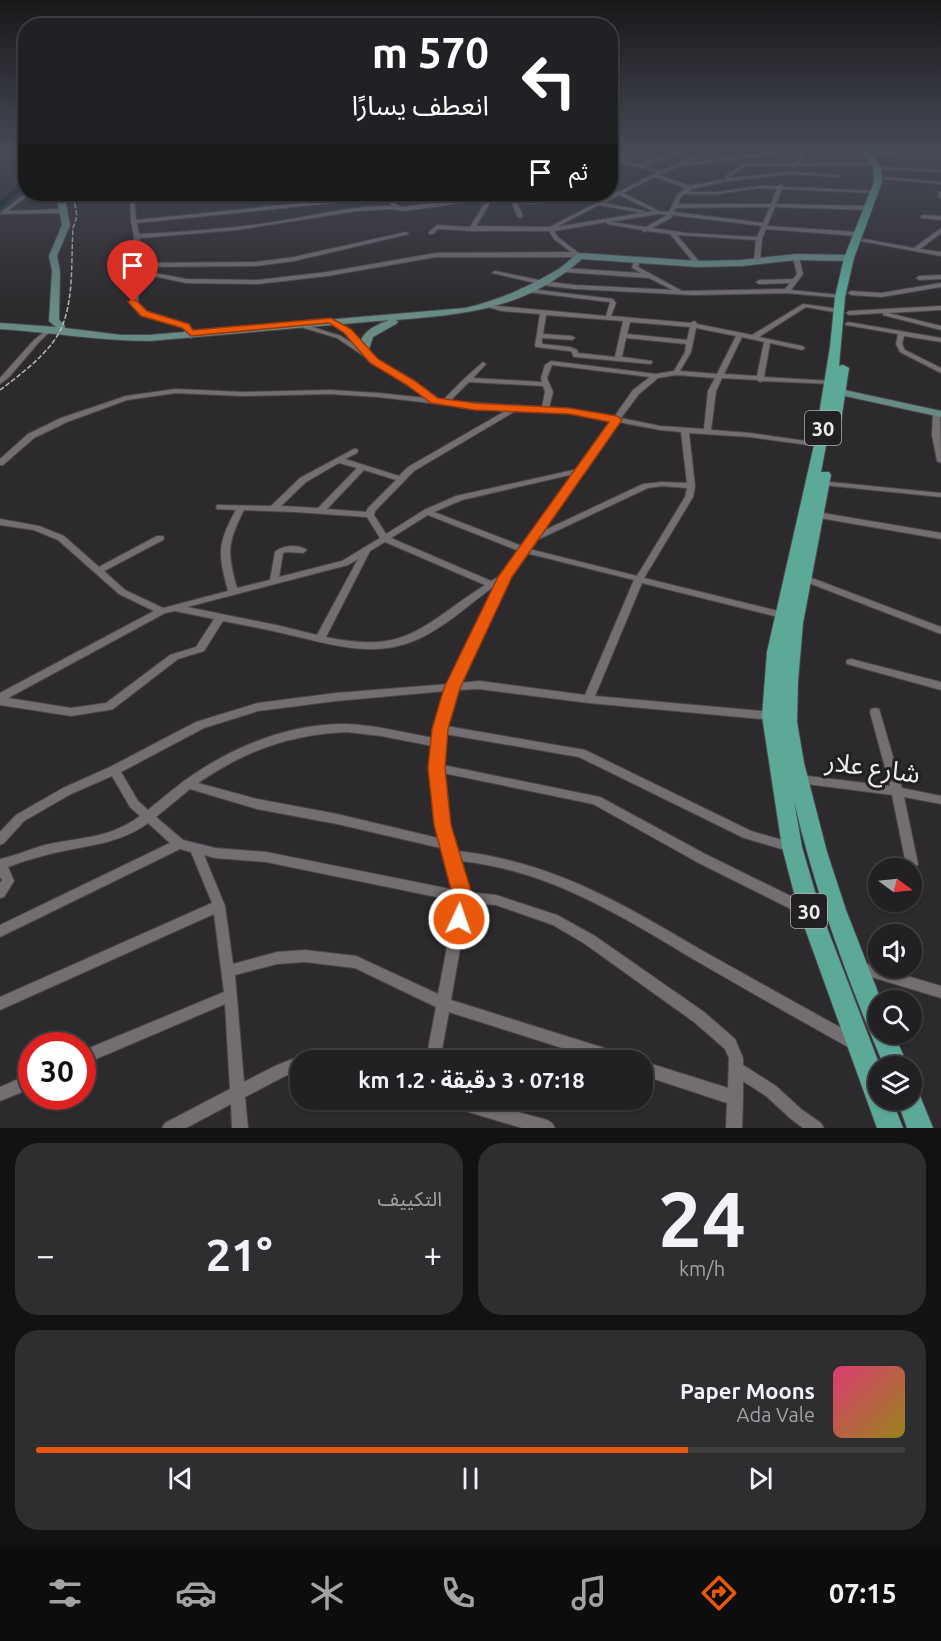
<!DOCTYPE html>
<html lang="ar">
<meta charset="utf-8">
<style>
body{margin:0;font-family:Ubuntu,"Noto Sans Arabic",sans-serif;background:#2e2d2f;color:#f1f3f6;direction:rtl;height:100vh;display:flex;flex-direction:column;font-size:22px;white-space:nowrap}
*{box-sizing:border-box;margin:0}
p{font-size:20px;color:#a2a3a5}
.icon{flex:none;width:33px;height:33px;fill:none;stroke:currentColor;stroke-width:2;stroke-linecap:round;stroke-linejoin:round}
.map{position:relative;height:1128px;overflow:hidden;direction:ltr}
.drawer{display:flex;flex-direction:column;gap:15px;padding:15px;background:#131213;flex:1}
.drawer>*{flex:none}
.top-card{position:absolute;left:18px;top:18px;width:600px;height:183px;border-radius:24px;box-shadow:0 2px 4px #0004,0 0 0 2px #3f3e40;direction:rtl;background:#202124;color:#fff;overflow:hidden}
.needle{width:39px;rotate:105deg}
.buttons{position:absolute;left:868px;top:858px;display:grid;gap:12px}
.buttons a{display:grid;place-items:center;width:54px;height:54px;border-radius:50%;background:#222022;box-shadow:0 2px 4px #0004,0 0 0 2px #3f3e40;font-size:30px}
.speed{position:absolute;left:18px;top:1032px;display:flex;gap:12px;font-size:30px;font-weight:700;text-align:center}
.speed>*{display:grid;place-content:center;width:78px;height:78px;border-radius:50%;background:#222022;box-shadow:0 2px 4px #0004,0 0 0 2px #3f3e40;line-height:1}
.speed .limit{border:9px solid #d22;background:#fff;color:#111}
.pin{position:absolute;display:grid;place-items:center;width:51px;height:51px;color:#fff;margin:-62px -26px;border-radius:50% 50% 50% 0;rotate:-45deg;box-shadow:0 0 6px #0007}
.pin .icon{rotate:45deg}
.me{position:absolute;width:66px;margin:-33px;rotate:3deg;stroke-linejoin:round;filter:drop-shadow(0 0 4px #0008)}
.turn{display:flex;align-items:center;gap:21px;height:126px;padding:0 30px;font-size:27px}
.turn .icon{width:78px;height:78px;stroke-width:2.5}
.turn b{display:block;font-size:42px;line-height:51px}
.then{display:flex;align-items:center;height:57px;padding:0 30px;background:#0003;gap:12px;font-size:22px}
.big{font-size:45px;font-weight:700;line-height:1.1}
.drawer .widget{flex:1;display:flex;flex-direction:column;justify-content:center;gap:9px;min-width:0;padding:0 21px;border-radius:24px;background:#2e2d2f}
.drawer .dial{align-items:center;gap:0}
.dial b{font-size:78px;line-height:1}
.song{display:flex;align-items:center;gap:18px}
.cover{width:72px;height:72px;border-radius:9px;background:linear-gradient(135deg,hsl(340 70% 55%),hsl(50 70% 35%))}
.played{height:6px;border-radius:3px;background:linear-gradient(90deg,#ea580c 75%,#3f3e40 75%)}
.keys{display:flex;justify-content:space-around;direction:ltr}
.heat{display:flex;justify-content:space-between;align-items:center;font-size:33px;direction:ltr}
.drawer .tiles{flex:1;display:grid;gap:15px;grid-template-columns:1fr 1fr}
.widget:last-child{grid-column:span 2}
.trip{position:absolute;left:290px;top:1050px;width:363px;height:60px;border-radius:24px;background:#222022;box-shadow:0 2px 4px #0004,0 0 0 2px #3f3e40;font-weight:700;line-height:60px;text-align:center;direction:rtl}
.tabs{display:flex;height:96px;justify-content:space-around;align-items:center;background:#0e0d0e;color:#a2a3a5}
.tabs .icon{width:42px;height:42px}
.tabs .selected{color:#ea580c}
.tabs b{font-size:27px;color:#f1f3f6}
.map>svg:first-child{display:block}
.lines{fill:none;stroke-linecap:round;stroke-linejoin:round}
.river{fill:#001c28;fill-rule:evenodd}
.street-casing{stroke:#494749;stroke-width:2}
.secondary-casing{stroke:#494749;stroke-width:2}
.primary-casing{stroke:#494749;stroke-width:2}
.street{fill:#726e72;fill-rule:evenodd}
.secondary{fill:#678b85;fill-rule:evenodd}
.primary{fill:#5ca998;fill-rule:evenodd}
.rail{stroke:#bcbabc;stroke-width:1.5;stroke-dasharray:5 2;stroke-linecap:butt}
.route{fill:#ea580c;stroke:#983908;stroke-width:1.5}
.labels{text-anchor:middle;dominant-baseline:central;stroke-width:6;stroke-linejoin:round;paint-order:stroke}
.shield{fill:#232023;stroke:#b2b0b2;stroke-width:1.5}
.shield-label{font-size:20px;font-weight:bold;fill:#efedef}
.near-street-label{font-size:26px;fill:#efedef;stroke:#232023}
</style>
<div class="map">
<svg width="941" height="1128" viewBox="0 0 941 1128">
<rect width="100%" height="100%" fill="#2d2a2d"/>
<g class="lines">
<!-- river -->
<polygon class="river" points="23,180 26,180 26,187 0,208 0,201"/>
<defs>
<g id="street">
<path d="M640,149H646L620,159L638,164L682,149H688L643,166L661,171L693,157L705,149H710L697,159L686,163L792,149H804V156L800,163H876L878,164L876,165L798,166L795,168L793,166H745L730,177V178L791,172L838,175L840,176L838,177L792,174L728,181L692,189L688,192H717L759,186H778L781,184L783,185V187L874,191L876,192L874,193L782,189L776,204L867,206L870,208L867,210L775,207L767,226L857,232L860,234L857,236L766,229L762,239L760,261L757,263L754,261L756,240L677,235L701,264L698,266L696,265L670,234L647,231L644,232L642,230L607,224V222L554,231L558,237L580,254V256L578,257H436L327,276L258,284L186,283L139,273L138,304C143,308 148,313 154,315C169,323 189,318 194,336L191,338L189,337L186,330L183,327L150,318L132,305L134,236L131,222L130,194H134L136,220L384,195L400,207H404L432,203L408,195V194H413L438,203L461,199L533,200L610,194V192H619L657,172L610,160V157L615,158ZM800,151V156L795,163L744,164L726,175V179L690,186L659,175L683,165L685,166ZM655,177L686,188L677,195L669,212L659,211L623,193ZM759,188L777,189L771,204H678L681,197L684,194H717ZM612,195L550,227L476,226L490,203H512L517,216L520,218L523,216L517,203L533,204ZM619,195L653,211L556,227L599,205L642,213L645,211L604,203ZM383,198L393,206C353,205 313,216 274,222C229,229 184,232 139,234L137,223ZM461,203H485L470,227L437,225L429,232V234H433L438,229L472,231H549L554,239L571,252L436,253L327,272L258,280L186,279L139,270V267L256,266L294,261L409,234L406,232L294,257L256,262L139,263L140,238L237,230L357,211L391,209L404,211ZM770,207L763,223L674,212L676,208ZM658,214L667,215L646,227L610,222ZM672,215L762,226L757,237L686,233L652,228L671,218Z"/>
<polygon points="868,149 882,153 939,156 941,157 882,155 868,151"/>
<polygon points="882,167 941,170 941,172 884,169 882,169"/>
<polygon points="884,177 941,182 941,184 886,179 884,179"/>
<polygon points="939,192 941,192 941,199 938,197"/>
<polygon points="26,193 28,194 28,195 8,211 62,209 65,211 62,213 1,214 1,212"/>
<polygon points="164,194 168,194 174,198 178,198 246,194 261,194 259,195 178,202 170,200"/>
<polygon points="923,215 941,216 941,220 921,218 921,216"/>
<polygon points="941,228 941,233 920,249 941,252 941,256 861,241 864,239 914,248"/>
<polygon points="796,255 799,257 803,274 791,290 840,295 842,296 842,298 787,293 694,295 575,289 549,286 492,273 495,271 549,282 575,285 673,290 649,278 564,272 561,270 564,268 641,273 632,268 634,260 637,258 640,260 638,267 682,291 785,289 790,283 759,284 756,282 759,280 793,279 797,274 793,257"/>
<polygon points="941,275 941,279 919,280 916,278 919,276"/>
<polygon points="941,283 941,287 881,297 851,295 848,293 851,291 881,293"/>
<path d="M522,288L613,299L616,303L611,316L691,323L694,321L696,322L697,324L752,335L803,304L839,309L842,311L839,313L806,307L759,337L802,346L805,348L802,350L770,343L764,377L831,381L835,383L833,384L763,381L760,382L757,380L722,378L716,391L711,430L750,433L820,443H823L824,445L823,447L750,437L689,433L695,486L693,497L644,578L782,612L787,615L782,618L642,583L595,696L771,712L775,713L776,716L775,719L771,720L589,703L479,689L456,690L446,726L585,750L751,831L796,844L798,847L796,850L792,852L744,838L579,757L445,734L443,765L600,797L705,854L813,907L814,911L813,915L808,916L803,915L697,862L593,804L443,773L445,804L457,851C552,861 623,904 703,951C755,980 806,1009 858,1037L860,1042L858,1047L853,1049L848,1047C796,1018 745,989 693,959C618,914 548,870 460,861L468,892L496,895L557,915L595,936L704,1012L735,1039L743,1058V1065L776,1086L801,1109L821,1123L824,1128H803L791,1119L766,1096L743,1081V1098L742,1128H726L727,1103L642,1075V1061L728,1088L729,1058L725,1049L694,1022L585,944L553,925L496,905L468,903L451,1000L620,1053L625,1055L627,1060H600L449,1012L440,1060H426L436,1007L355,968L305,962L277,964L235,975L244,1082L275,1066L300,1056L304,1058L305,1055C313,1052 324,1052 332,1055L334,1060H300V1070L285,1076L245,1097L248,1128H232L231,1104L186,1128H162L165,1123L230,1089L225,1004L82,1065V1051L224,992L214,914L0,1010V997L212,903L191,852L180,849L0,937V925L170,843L148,823C122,842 93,845 63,851C44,855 26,860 8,867L14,881L4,897L0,898V883L2,880L0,877V859C15,856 30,849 45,845C81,837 109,839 140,816L130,807L112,776L71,794L24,821L4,843L0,845V832L16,815L63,788L110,767L196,722L258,703L336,693L449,684L496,585C470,603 446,627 416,640C372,659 330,644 286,634C265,629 244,625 223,621L204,651L178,659L113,709L109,710L71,716L0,705V693L154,611L119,594L58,540L34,530L0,525V519L39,526L64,536L99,567L157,536H163L164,538L163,540L104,571L125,590L163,608L228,591C218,554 217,544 236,510L217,509L216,507L217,505L271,506L300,478L354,449H357L358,451L357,453L345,459L399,476L408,467L507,410L474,408L378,397L330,394L243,396L176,393L127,400L67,422L34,438L3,465H0V459L28,434L61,418L126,396L176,389L243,392L330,390L378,393L426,398L337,338L304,328L303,327L306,325L341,336L358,347L345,332L333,324L338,323L349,330L366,348L367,349L364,351L438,400H443L464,379L483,362L486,364L473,378L542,382L541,378L545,365L551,361L656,374L674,371L685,352L686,344L626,338L622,357L652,361V363L650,364L575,357L573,356L572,352L569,351L536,347L535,346L540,314L502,311L487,307V305L606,316L610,303L609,302L520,291V289ZM546,315L623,321L615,357L578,353L577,350L570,347L542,344V338L572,340L575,338L572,336L543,334ZM630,322L690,327L687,340L627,334ZM696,328L736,336L717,374L680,371L691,352ZM742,337L764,342L757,376L724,374ZM552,365L650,377L633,390L614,417L569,409L549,408L553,392L547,378ZM676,375L715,378L708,391L704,429L660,426L621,418L639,394L658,378ZM469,382L543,386L545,392L542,407L450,401ZM517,410L569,413L612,421L578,469L456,496L424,510L386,534L374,515L375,511L414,471ZM618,422L660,430L681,432L687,483L662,482L643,484L541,532ZM339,463L357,468L318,508L281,506L306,482ZM364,470L396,480L368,508L366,512L327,509ZM574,474L522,546L434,512L462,500ZM662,486L687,488L685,497L637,576L529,549L535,541L648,488ZM244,510L295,512L367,517L380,538L342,561L279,577L283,553L286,552L303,553L307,550C298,544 283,545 275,552L270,580L237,588C227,553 227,543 244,510ZM428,515L519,551L502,575L491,581L391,538ZM385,542L485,585C422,625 408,655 326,637L370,551ZM526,553L634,580L585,695L479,681L460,683L509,577ZM358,559L317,635L276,625L187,607L348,565ZM175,611L214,619L196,647L170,655L106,703L71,708L8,698L165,613ZM446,691L435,729L434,738C405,733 376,725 347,724C289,723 231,747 184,781C172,790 160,800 148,810L138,801L121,772L204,728L258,711L336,701ZM347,732L381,736L433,746L431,768L433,804L442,839L337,814L257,799L198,783C245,751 290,734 347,732ZM190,789L257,809L337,824L445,849L455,890L266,852L215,848L183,840L156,817ZM204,855L215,858L266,862L456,901L438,994L356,956L305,950L277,952L233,964L225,906Z"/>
<polygon points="941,306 941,310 888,313 941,326 941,330 883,315 883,313 849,315 846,313 849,311"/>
<polygon points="848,322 941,338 941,342 904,336 902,344 905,350 941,368 941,373 900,352 896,344 898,334 846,325 845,324"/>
<polygon points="50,327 53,329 52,330 39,342 9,377 0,384 0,378 34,340"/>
<polygon points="933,411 936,411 940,413 941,463 937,461 932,435"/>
<polygon points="820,481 941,493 941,497 823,485 820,485 819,483"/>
<polygon points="817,512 941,533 941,539 814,517 813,515 814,513"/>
<polygon points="804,575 941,627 941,634 801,580 799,578 801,576"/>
<polygon points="851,659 941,682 941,690 847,664 846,662 847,660"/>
<polygon points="875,708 879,709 880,712 902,788 941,796 941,804 904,797 918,864 916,868 912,869 908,868 906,864 892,795 799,783 795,782 793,779 795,776 799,775 890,786 870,712 871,709"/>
<polygon points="860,962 941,986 941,998 855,972 853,968 855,964"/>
<polygon points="32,1073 32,1088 0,1101 0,1087"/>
<polygon points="445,1100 475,1100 547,1120 552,1123 555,1128 522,1128 452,1107 447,1105"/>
</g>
<g id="secondary">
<path d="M56,194H64L70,225L57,256L60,271L59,320L64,324L65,328L121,335H149L465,308C498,301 528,287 557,270C565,266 571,257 580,253L698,261L742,260L796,254L849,255L853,258L849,261L796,260L742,266L698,267L582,259C525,309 468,314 396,320L398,322L396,324L373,337L369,349L364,352L359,349C360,332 374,326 389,320L149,341C99,341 50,332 0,329V323L56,327L49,321L52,271L49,256L62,225Z"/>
<polygon points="840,389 941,411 941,417 836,394 835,392"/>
</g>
<g id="primary">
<path d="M859,149H867L881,167L882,182L854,258L845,297L839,366L843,365L849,368L840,428L834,432L829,430L821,472H829L831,475L803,623L798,682L797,722L804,763L827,852L846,910L881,1000L879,1034H894L908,1066H884C848,981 815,892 794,801L802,847L821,912L880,1066L879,1100H892L903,1128H877L799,912L782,847L762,716L767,652L814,445L830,347L835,297L844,258L874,182L873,167Z"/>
<polygon points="912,1089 918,1091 933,1128 907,1128 897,1100 912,1100"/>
</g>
</defs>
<!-- street casing -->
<use href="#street" class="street-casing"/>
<!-- secondary casing -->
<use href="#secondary" class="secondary-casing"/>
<!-- primary casing -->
<use href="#primary" class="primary-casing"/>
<!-- street -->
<use href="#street" class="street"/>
<!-- secondary -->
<use href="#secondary" class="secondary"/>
<!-- primary -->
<use href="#primary" class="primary"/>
<!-- rail -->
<path class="rail" d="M0,390C21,374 54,350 63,324C74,295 71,259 73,228L77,216L73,194"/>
</g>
<!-- sky -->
<linearGradient id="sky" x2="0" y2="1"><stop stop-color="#191719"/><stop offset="0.49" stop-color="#464a57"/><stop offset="1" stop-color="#464a57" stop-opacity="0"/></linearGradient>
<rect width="941" height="307" fill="url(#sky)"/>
<!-- route -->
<polygon class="route" points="130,300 136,300 147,311 189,324 193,330 331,318 351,329 378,359 415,381 438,398 474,403 569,408 617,416 622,420 512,577 460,688 448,729 445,768 451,825 473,897 466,925 459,927 452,925 450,919 453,897 434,825 428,768 432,729 444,688 498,577 609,422 569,414 474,410 431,403 407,385 370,363 344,333 329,323 191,336 182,328 141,316 128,302"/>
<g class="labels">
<!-- shield labels -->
<g class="shield">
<rect x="805" y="411" width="36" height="34" rx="4.5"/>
<rect x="791" y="894" width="36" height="34" rx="4.5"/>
</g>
<g class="shield-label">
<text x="823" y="428">30</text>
<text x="809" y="911">30</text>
</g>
<!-- near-street labels -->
<g class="near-street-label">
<text transform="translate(873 767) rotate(8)">شارع علار</text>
</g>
</g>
</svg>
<div class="buttons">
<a><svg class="needle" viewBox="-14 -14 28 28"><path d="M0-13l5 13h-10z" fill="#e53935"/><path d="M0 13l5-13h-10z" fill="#a2a3a5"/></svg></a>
<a><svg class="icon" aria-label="sound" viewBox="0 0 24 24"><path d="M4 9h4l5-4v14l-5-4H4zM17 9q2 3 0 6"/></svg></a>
<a><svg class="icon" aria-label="search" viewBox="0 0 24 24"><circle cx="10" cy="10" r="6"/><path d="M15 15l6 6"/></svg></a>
<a><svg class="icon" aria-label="layers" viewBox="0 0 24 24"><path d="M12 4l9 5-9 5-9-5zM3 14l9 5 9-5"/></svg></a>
</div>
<div class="speed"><div class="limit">30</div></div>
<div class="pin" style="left:133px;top:302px;background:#d93025"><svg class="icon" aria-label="arrive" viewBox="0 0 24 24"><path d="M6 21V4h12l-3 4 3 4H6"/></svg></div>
<svg class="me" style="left:459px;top:919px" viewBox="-20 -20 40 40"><circle r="17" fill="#ea580c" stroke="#fff" stroke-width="3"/><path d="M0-11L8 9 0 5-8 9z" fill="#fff"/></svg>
<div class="trip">07:18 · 3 دقيقة · 1.2 km</div>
<div class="top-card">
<div class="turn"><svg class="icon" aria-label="left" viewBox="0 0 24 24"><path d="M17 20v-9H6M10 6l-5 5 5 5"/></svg><div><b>570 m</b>انعطف يسارًا</div></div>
<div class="then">ثم<svg class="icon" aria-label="arrive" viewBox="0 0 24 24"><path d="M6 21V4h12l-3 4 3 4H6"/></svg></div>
</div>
</div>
<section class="drawer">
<div class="tiles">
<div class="widget dial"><b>24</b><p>km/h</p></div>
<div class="widget"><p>التكييف</p>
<div class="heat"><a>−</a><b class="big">21°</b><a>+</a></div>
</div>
<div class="widget">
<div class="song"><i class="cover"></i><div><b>Paper Moons</b><p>Ada Vale</p></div></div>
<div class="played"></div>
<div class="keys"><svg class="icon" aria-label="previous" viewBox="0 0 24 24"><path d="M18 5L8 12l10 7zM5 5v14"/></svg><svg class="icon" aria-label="pause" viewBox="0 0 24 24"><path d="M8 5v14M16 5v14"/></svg><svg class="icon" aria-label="next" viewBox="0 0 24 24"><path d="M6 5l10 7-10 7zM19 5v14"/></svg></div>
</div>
</div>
</section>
<nav class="tabs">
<b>07:15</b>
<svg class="icon selected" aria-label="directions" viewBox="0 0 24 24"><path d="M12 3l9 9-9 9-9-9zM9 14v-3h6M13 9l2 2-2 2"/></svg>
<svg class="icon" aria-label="music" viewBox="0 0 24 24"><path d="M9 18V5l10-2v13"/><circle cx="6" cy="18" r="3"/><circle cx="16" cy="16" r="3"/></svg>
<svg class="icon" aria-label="phone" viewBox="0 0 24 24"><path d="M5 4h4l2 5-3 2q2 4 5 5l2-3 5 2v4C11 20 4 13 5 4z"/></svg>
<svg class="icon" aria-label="climate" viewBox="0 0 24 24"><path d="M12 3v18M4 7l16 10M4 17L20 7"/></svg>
<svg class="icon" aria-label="car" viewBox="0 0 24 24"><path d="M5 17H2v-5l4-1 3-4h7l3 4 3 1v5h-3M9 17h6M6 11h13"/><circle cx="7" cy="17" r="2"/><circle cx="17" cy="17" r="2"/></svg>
<svg class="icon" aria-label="filters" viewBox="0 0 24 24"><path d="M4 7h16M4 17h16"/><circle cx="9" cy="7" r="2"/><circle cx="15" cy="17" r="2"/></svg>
</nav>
